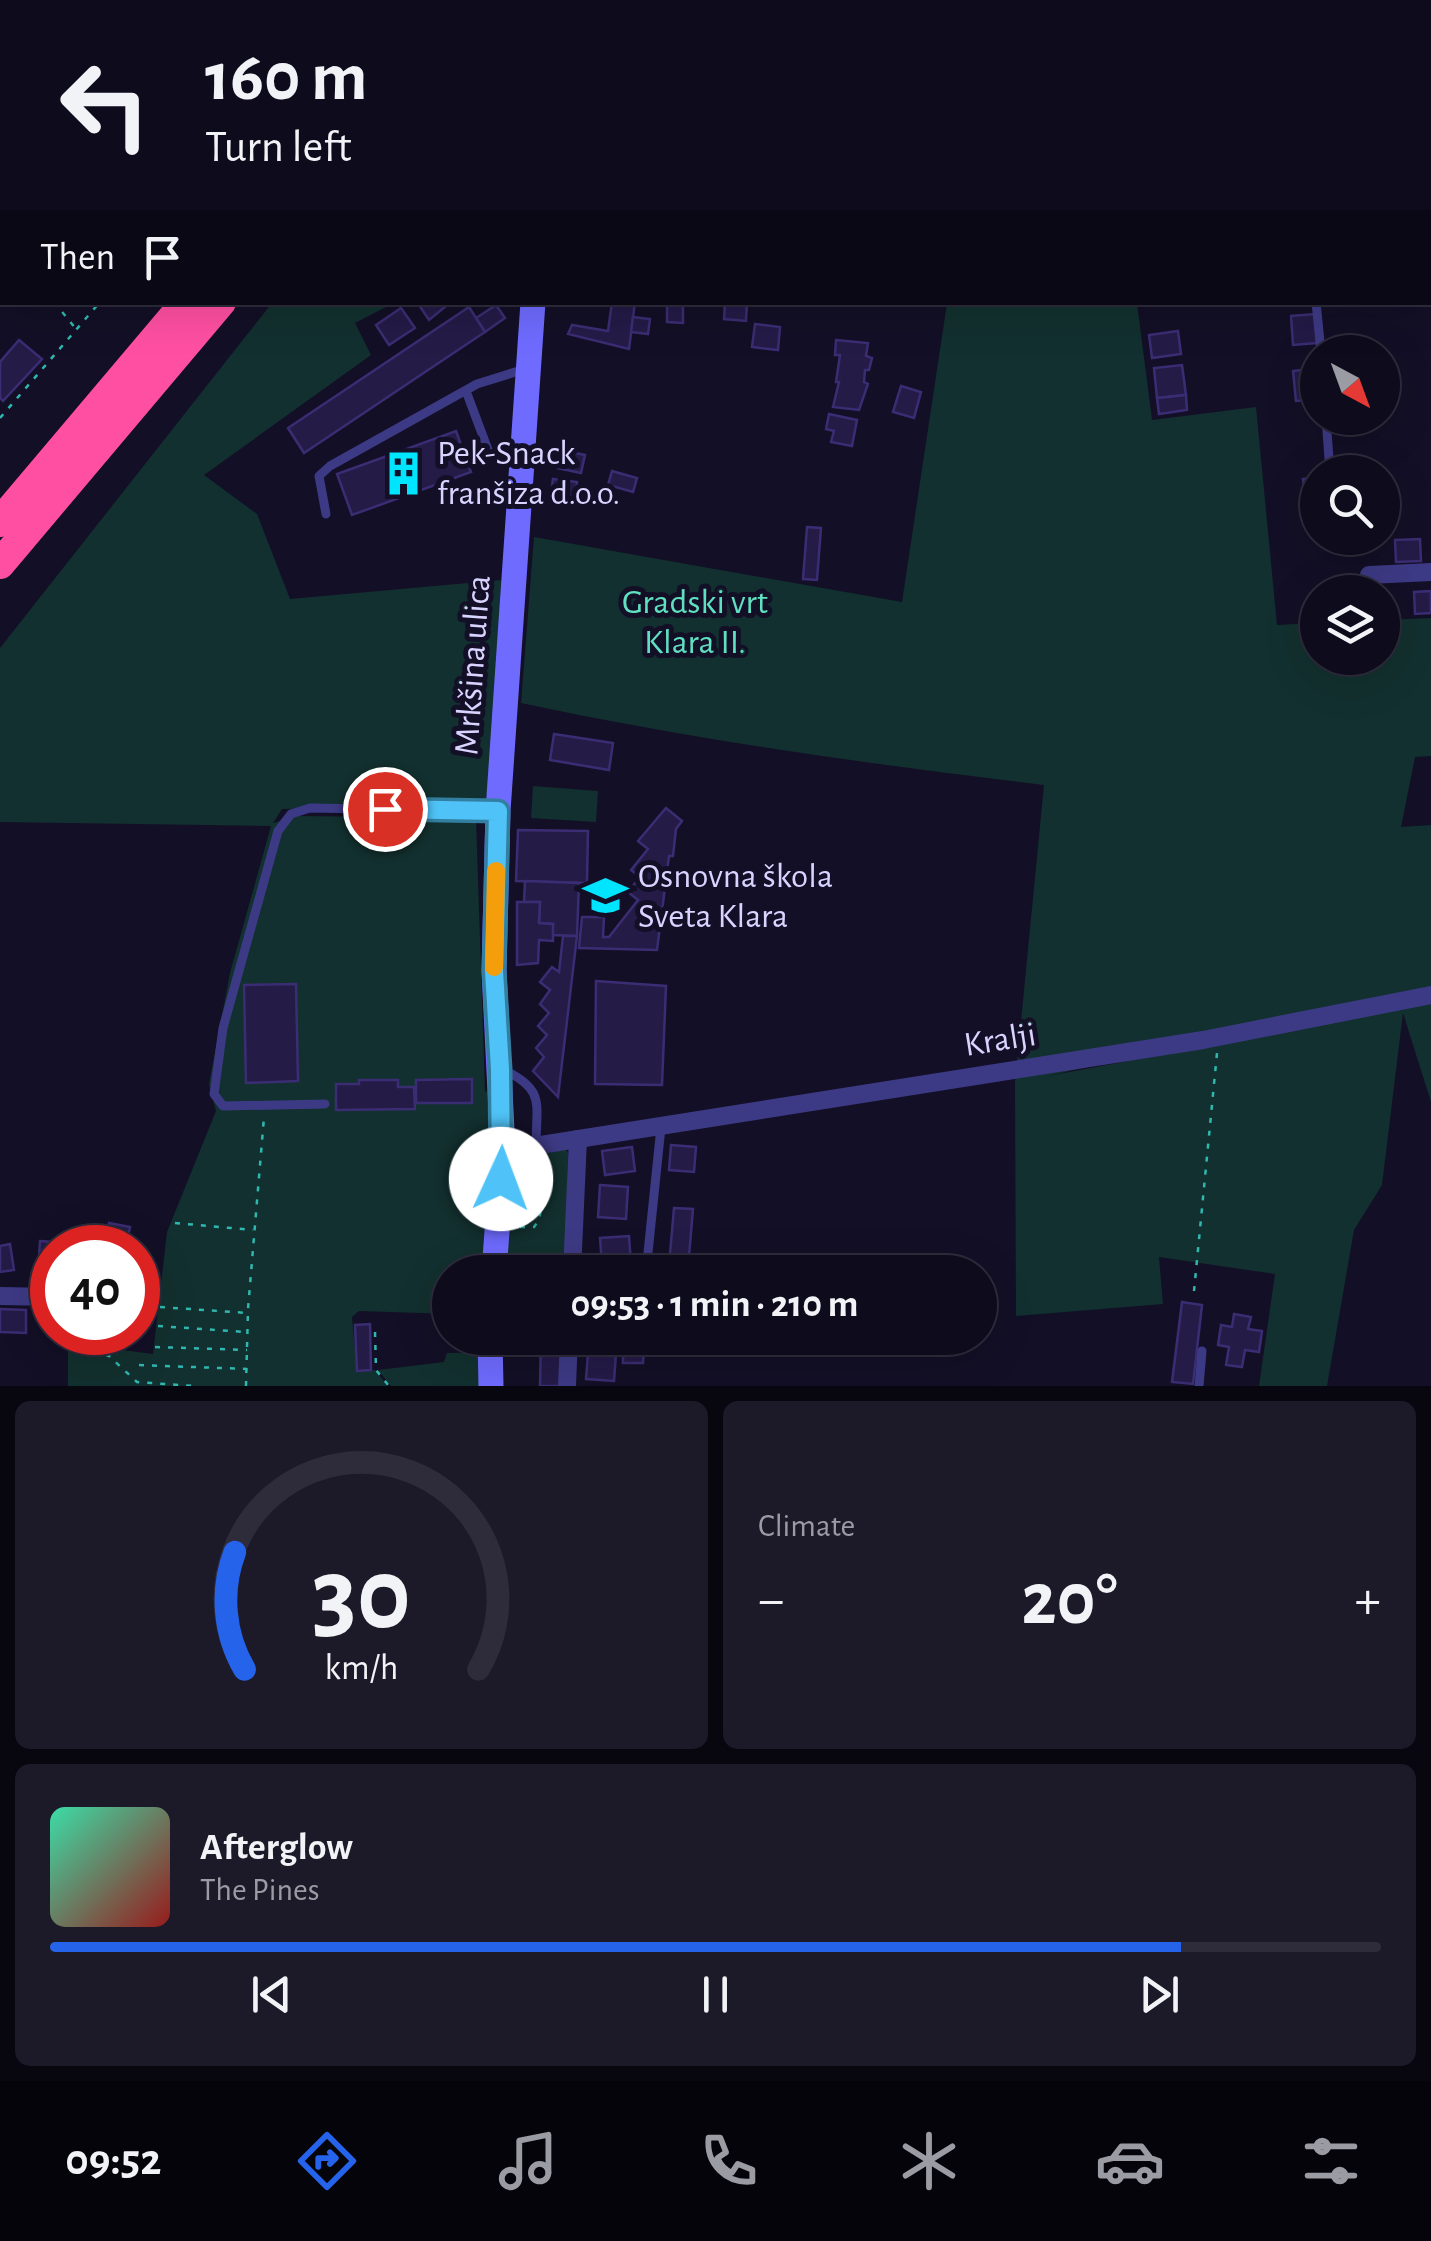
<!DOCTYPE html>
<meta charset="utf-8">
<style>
body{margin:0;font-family:"Alegreya Sans",sans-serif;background:#1c1929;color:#f1f3f6;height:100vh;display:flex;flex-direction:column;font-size:38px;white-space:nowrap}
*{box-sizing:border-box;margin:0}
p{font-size:32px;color:#9b9ba3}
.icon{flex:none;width:55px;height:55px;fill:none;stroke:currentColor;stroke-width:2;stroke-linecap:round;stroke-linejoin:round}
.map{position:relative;height:1386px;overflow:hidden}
.panel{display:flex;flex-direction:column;gap:15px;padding:15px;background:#08060f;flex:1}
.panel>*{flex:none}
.banner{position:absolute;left:0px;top:0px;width:1432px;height:305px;box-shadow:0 10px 40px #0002,0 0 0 2px #2e2b3b;background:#0e0b1c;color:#f1f3f6;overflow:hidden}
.needle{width:65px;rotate:139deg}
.fabs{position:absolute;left:1300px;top:335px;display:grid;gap:20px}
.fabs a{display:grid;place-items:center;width:100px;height:100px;border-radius:50%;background:#0e0b1c;box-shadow:0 10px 40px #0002,0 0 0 2px #2e2b3b;font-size:50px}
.speed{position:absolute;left:30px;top:1225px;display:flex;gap:20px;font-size:50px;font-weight:700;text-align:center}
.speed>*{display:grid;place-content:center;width:130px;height:130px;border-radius:50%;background:#0e0b1c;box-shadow:0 10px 40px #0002,0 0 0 2px #2e2b3b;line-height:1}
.speed .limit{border:15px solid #d22;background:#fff;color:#111}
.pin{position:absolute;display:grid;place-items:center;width:85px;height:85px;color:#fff;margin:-42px;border:5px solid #fff;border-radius:50%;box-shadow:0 2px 10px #0007}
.me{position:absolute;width:110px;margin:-55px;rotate:2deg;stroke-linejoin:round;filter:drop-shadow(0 0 8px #0008)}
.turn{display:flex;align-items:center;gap:35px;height:210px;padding:0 40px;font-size:45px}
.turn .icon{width:130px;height:130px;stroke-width:2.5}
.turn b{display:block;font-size:70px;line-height:85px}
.then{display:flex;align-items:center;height:95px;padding:0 40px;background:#0003;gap:20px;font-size:38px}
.big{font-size:75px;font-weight:700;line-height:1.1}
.panel .card{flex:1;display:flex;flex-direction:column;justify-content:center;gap:15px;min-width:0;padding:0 35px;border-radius:15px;background:#1c1929}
.panel .dial{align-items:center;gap:0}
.dial svg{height:260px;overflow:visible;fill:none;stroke:#2e2b3b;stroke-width:7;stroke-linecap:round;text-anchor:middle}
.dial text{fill:#f1f3f6;stroke:none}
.song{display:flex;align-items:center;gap:30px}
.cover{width:120px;height:120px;border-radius:15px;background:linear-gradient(135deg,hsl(160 70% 55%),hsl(0 70% 35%))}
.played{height:10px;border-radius:5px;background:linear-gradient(90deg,#2563eb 85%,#2e2b3b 85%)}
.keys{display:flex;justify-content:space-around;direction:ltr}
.heat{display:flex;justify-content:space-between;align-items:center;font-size:55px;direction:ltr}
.panel .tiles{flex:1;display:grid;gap:15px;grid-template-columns:1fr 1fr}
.card:last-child{grid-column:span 2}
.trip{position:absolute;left:432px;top:1255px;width:565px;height:100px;border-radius:50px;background:#0e0b1c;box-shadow:0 10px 40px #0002,0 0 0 2px #2e2b3b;font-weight:700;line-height:100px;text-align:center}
.tab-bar{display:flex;height:160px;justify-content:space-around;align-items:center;background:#06040b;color:#9b9ba3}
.tab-bar .icon{width:70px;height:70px}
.tab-bar .on{color:#2563eb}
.tab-bar b{font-size:45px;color:#f1f3f6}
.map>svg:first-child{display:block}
.green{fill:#12302f}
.building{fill:#241b47;stroke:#3b2d73;stroke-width:2.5}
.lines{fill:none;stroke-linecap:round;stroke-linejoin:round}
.path{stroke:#2fb8b0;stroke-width:2.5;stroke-dasharray:5 8;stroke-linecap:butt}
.lane{stroke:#3d3a85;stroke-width:9}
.street{stroke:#3d3a85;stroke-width:18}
.secondary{stroke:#6f6bff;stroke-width:25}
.highway{stroke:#ff4fa3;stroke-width:30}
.route-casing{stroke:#337fa1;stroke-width:25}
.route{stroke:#4fc3f7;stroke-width:18}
.slow{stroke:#f59e0b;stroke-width:18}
.labels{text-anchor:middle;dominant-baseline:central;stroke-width:10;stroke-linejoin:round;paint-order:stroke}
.poi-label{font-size:35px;fill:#d9d4ff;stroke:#130f26;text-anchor:start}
.park-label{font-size:35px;fill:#5fe0c0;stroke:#130f26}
.street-label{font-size:35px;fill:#d9d4ff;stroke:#130f26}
</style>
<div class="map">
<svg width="1431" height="1386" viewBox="0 0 1431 1386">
<rect width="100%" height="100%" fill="#130f26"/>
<!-- green -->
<g class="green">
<polygon points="272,303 394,303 355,323 371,355 204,475 257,514 290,599 501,580 496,735 485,806 282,809 273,823 298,816 476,818 485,1091 493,1095 493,1120 484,1272 450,1272 450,1314 359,1311 352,1317 357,1370 375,1370 388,1386 68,1386 68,1333 85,1333 85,1345 153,1354 167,1232 216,1111 209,1084 230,973 271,826 0,822 0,648"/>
<path d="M947,303H1137L1152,420L1256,407L1277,625L1317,623L1318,658H1382L1383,620L1431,618V756L1415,757L1401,827L1431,825V988L1048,1076L1431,1004V1102L1403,1013L1382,1185L1354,1230L1327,1386H1259L1275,1274L1159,1257L1163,1304L1016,1316L1015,1083L1044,785C869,764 694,740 521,703L534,537L902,602Z"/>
<polygon points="533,786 598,791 596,822 531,818"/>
<polygon points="565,1149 568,1152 567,1267 505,1263 513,1161"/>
<polygon points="480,1352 481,1386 391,1386 378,1370 444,1362 447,1353"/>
</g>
<!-- building -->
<g class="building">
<polygon points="650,0 820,0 649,2"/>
<polygon points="417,302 451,302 429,320"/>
<polygon points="612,302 635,302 629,349 568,334 572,325 608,331"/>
<polygon points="667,302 683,302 683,323 667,322"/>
<polygon points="725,302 747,302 746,321 724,319"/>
<polygon points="496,305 505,318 485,332 476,318"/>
<polygon points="469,307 485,332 304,453 288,428"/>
<polygon points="401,308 415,328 389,345 376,325"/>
<polygon points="1315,314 1317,343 1293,345 1291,316"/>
<polygon points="633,317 650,319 648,334 631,332"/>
<polygon points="755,324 780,327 778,350 752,347"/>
<polygon points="1178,331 1181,354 1152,358 1149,335"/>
<polygon points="19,340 42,359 3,401 0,398 0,362"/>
<polygon points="836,340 868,343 866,356 872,358 869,370 865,370 864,382 868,384 859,410 833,407 839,382 836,382 840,355 835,355"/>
<polygon points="1182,365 1186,395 1157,398 1154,368"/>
<polygon points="1317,368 1318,399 1296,401 1293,371"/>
<polygon points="901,386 921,392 914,418 893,412"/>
<polygon points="1186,395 1187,410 1159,414 1157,398"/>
<polygon points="829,414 857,420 852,446 831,442 834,431 826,429"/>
<polygon points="456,431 471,472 352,515 337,474"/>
<polygon points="561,450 585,455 581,473 557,468"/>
<polygon points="612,471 637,478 633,492 608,485"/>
<polygon points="1318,477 1318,507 1306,509 1303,479"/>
<polygon points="553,479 577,482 575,502 550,498"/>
<polygon points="807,527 821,528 817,580 803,579"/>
<polygon points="1420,539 1421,561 1396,562 1395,540"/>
<polygon points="1431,591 1431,613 1415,614 1414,592"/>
<polygon points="554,734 613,743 609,770 550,760"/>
<polygon points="666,808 682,821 676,829 673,856 669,856 657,950 579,948 582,917 604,917 603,937 609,937 638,900 628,892 640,877 631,870 648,849 638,841"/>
<polygon points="518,830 588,831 587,883 516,881"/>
<polygon points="525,881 579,883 577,936 552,935 553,924 539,923 540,902 524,902"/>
<polygon points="517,902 540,902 539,923 553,924 553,941 539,940 538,963 517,965"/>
<polygon points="563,936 577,936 558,1097 533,1071 544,1057 536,1048 547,1035 538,1026 549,1013 540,1004 550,990 540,982 552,967 559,972"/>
<polygon points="596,981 666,986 662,1085 595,1084"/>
<polygon points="296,984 298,1081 246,1083 244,985"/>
<polygon points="472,1079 472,1103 416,1103 416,1080"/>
<polygon points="359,1080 398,1080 398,1087 414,1087 415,1109 336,1110 336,1084 359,1084"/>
<polygon points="671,1145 696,1147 694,1172 669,1170"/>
<polygon points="632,1147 635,1171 605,1175 602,1151"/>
<polygon points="600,1185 628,1187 626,1219 598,1217"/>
<polygon points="674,1208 693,1209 689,1256 670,1254"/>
<polygon points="109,1223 130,1227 126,1247 105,1244"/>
<polygon points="629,1236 631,1263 602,1265 600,1238"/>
<polygon points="40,1241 66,1243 66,1248 52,1248 52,1274 38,1273"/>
<polygon points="10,1244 14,1270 0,1272 0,1246"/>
<polygon points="141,1272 159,1274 156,1299 138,1297"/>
<polygon points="1182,1302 1202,1305 1193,1384 1172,1382"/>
<polygon points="0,1309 26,1310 26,1333 0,1332"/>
<polygon points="1234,1314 1251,1317 1248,1329 1262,1331 1259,1352 1245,1350 1242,1367 1226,1365 1229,1347 1218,1345 1221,1325 1232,1327"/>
<polygon points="370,1324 371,1370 357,1371 355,1325"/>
<polygon points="541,1338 566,1338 565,1386 540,1386"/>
<polygon points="623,1347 644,1347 643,1363 623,1363"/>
<polygon points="588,1353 616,1354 614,1381 586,1379"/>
</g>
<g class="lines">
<!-- path -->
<g class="path">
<polyline points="353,2 355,0"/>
<polyline points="546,2 549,0"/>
<polyline points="0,236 2,239"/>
<polyline points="54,302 76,329"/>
<polyline points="0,418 100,302"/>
<polyline points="175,1223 253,1230"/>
<path d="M520,1227H534C555,1198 516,1193 538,1163"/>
<polyline points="1194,1291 1217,1053"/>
<polyline points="160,1307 248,1313"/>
<polyline points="158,1326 246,1332"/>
<polyline points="79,1332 82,1344 87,1349 109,1356 137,1382 193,1386"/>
<polyline points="375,1332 376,1370 389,1386"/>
<polyline points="155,1347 247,1350"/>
<polyline points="139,1365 247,1369"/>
<polyline points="246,1386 248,1309 264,1117"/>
</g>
<!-- lane -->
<g class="lane">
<polyline points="951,0 955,2"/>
<polyline points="837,2 838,0"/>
<polyline points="1316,302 1321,352"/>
<polyline points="466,391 490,455"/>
<polyline points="1326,418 1330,472"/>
<polyline points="326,514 319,476 330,466 477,384 525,369"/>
<path d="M504,1070C546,1090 536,1104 536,1146"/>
<polyline points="325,1104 223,1106 214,1094 223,1028 278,831 291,814 310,808 495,811"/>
<polyline points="646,1272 661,1127"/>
<polyline points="1199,1386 1202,1351"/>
</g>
<!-- street -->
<g class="street">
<polyline points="294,0 295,2"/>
<polyline points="1430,222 1431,222"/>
<polyline points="1369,575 1431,572"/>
<polyline points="503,1151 1203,1040 1431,995"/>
<polyline points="572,1272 578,1139"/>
<polyline points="0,1296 52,1297"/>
<polyline points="567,1386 569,1338"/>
</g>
<!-- secondary -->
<g class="secondary">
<polyline points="1325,2 1325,0"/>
<polyline points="494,1272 503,1151 494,971 498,811 533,302"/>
<polyline points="490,1338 491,1386"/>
</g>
<!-- highway -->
<g class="highway">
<polyline points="434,2 436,0"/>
<polyline points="470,2 472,0"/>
<polyline points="0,522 186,302"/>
<polyline points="0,564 221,302"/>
</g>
</g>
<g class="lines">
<defs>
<polyline id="route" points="385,809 498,811 494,971 500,1069 501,1179"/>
</defs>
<!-- route casing -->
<use href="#route" class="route-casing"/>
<!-- route -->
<use href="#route" class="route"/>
<!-- slow -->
<polyline class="slow" points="494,967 496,871"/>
</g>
<!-- icons -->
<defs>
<symbol id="building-bare" viewBox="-9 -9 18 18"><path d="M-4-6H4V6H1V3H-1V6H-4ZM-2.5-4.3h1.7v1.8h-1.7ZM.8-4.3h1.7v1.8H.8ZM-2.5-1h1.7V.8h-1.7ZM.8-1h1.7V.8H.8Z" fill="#00e5ff" stroke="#130f26" stroke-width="2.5" paint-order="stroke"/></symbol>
<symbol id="school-bare" viewBox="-9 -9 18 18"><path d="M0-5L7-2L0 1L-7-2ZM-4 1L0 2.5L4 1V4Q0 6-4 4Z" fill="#00e5ff" stroke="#130f26" stroke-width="2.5" paint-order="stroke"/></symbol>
</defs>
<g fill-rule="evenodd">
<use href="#building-bare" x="372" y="442" width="63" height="63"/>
<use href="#school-bare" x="574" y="864" width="63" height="63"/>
</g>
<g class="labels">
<!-- poi labels -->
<g class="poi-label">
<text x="437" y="453">Pek-Snack<tspan x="437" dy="40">franšiza d.o.o.</tspan></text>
<text x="638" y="876">Osnovna škola<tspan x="638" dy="40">Sveta Klara</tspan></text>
</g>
<!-- park labels -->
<g class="park-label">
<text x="695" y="602">Gradski vrt<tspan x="695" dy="40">Klara II.</tspan></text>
</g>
<!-- street labels -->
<g class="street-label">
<text transform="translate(473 665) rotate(-86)">Mrkšina ulica</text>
<text transform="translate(1000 1040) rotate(-9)">Kralji</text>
</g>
</g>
</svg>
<div class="fabs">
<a><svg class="needle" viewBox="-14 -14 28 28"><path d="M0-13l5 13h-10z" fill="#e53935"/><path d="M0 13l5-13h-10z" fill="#9b9ba3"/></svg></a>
<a><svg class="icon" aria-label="search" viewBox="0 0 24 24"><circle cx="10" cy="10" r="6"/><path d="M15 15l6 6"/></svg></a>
<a><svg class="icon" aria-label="layers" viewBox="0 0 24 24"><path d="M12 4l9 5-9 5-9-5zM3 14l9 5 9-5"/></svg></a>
</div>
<div class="speed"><div class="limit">40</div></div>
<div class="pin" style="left:385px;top:809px;background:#d93025"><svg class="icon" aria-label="arrive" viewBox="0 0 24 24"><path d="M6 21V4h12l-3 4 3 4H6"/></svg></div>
<svg class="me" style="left:501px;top:1179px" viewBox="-20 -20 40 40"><circle r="19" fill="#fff"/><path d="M0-13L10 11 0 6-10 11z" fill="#4fc3f7"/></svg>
<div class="trip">09:53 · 1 min · 210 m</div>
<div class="banner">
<div class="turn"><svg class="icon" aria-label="left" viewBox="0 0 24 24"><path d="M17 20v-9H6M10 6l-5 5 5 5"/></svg><div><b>160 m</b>Turn left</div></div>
<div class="then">Then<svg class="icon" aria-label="arrive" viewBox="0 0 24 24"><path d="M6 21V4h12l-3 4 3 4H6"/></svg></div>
</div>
</div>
<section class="panel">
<div class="tiles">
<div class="card dial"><svg viewBox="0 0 100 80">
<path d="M14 69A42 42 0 1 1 86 69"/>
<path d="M14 69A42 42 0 0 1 11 33" stroke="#2563eb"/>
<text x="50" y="56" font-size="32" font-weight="700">30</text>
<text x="50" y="72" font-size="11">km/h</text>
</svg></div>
<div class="card"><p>Climate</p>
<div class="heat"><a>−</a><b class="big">20°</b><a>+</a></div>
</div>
<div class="card">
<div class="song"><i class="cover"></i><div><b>Afterglow</b><p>The Pines</p></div></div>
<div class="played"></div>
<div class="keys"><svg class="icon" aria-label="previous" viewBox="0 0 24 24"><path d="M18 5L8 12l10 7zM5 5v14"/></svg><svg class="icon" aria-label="pause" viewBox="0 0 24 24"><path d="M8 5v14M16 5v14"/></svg><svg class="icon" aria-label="next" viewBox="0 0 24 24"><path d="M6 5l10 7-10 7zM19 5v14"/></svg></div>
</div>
</div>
</section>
<nav class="tab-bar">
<b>09:52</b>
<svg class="icon on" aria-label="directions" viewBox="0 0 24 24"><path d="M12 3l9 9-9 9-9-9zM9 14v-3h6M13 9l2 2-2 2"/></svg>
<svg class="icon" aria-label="music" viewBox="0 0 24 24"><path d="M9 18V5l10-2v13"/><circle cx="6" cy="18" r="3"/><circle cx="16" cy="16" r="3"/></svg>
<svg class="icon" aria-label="phone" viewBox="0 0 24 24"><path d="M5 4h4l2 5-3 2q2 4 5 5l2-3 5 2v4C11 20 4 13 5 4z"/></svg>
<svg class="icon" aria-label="climate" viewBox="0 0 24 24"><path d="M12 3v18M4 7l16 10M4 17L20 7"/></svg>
<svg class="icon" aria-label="car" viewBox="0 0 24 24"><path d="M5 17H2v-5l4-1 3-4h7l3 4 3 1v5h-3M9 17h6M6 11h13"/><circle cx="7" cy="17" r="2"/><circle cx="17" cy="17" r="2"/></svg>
<svg class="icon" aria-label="filters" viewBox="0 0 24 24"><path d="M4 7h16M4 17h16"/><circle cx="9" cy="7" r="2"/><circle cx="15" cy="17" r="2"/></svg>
</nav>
